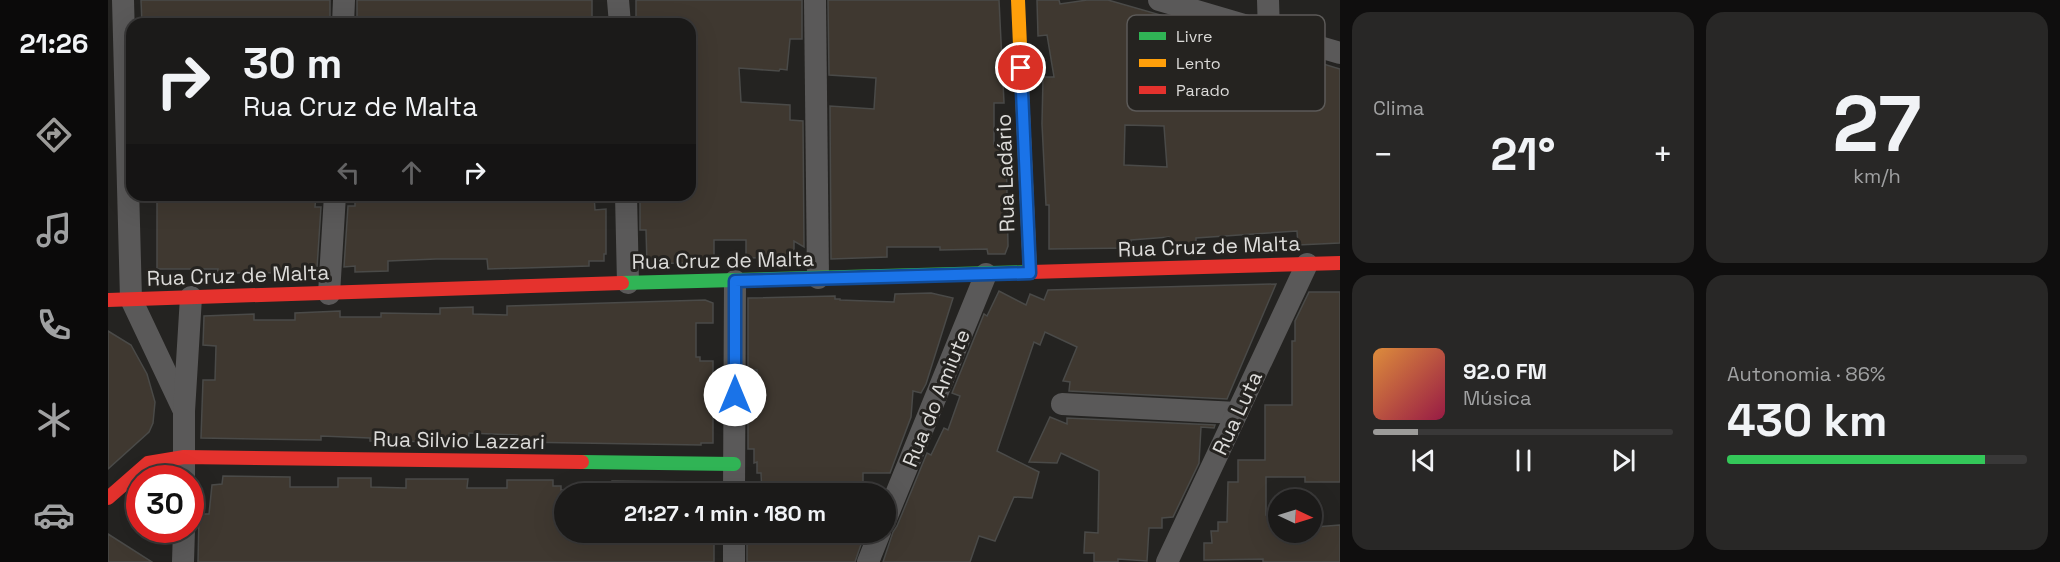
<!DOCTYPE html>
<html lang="pt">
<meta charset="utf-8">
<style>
body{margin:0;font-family:"Space Grotesk",sans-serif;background:#282726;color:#f1f3f6;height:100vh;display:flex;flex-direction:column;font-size:22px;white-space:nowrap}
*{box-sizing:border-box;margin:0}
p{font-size:20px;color:#a0a1a2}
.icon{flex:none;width:33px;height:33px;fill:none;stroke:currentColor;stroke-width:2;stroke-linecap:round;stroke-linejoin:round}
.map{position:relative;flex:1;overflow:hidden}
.sheet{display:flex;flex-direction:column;gap:12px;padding:12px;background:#0f0e0e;width:720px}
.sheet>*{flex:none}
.hud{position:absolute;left:18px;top:18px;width:570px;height:183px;border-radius:18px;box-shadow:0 6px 24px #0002,0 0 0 2px #393838;background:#1b1a19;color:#f1f3f6;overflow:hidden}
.needle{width:39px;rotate:94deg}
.buttons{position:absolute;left:1160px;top:489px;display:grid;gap:12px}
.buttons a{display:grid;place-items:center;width:54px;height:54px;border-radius:50%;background:#1b1a19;box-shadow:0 6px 24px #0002,0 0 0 2px #393838;font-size:30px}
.speed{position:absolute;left:18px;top:465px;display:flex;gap:12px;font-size:30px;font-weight:700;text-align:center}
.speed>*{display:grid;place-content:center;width:78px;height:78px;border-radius:50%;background:#1b1a19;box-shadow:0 6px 24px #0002,0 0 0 2px #393838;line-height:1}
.speed .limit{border:9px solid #d22;background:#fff;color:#111}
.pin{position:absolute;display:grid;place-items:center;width:51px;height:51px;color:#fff;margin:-26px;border:3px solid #fff;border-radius:50%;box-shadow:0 2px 6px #0007}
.me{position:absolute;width:66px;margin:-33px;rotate:0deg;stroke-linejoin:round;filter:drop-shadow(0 0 4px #0008)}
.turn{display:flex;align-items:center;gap:21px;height:126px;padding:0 18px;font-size:27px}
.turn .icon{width:78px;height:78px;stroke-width:2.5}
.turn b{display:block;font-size:42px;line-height:51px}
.lanes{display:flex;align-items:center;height:57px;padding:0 18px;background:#0003;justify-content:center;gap:30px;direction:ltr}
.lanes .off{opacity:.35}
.big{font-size:45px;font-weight:600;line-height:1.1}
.sheet .tile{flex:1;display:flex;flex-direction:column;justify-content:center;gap:9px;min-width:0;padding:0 21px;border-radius:18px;background:#282726}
.sheet .dial{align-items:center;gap:0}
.dial b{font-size:78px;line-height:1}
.song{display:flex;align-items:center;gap:18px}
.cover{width:72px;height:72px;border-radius:9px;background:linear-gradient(135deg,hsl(30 70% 55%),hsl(340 70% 35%))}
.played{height:6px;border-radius:3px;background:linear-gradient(90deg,#9c9b99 15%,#393838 15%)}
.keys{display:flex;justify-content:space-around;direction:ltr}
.heat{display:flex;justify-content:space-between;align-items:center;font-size:33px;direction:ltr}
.charge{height:9px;border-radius:4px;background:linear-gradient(90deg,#34c759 86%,#393838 0)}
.sheet .tiles{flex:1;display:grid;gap:12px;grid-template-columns:repeat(2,1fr)}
.trip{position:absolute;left:446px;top:483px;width:342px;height:60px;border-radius:30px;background:#1b1a19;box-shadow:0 6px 24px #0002,0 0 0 2px #393838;font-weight:600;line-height:60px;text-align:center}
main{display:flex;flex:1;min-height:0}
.tabs{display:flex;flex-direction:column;width:108px;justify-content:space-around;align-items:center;background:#0b0a0a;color:#a0a1a2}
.tabs .icon{width:42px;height:42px}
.tabs .on{color:#9c9b99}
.tabs b{font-size:27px;color:#f1f3f6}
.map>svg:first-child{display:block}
.building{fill:#3f3830;stroke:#4a4a48;stroke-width:1.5;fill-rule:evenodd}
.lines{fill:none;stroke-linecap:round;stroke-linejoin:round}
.street{stroke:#5a5959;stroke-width:22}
.fast{stroke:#30b455;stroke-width:14}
.slow{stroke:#ff9f0a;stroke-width:14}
.jam{stroke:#e5322d;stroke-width:14}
.route-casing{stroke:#114b97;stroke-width:15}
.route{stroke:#1a73e8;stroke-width:10}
.labels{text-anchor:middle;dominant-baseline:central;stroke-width:6;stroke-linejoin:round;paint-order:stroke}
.street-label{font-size:21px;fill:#dcdbd9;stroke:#252320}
.key{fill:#252320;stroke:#5c5a58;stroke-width:1.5}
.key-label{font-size:16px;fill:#dcdbd9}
</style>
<main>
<nav class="tabs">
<b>21:26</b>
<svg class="icon on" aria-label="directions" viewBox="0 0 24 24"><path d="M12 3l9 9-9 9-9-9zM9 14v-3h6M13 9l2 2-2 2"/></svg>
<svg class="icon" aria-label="music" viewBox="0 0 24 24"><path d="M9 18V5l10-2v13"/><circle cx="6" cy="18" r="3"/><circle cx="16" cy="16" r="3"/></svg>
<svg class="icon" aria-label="phone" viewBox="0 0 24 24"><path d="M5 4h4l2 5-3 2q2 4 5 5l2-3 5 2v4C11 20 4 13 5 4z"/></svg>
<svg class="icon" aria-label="climate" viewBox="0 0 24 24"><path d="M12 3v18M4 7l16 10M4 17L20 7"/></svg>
<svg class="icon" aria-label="car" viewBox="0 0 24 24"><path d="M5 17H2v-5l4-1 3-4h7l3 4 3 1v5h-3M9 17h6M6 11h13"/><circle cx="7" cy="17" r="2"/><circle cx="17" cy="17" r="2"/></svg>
</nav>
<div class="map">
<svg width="1232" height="562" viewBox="0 0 1232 562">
<rect width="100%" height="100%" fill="#242321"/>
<!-- building -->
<g class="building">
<polygon points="33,0 222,0 222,24 34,24"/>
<rect x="249" y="0" width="235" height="24"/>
<polygon points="528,0 694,0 694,39 682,39 679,70 672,69 671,71 631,68 633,102 682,105 682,120 695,121 696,247 686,241 686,257 638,258 638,240 606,240 606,262 539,264 538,230 532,230 532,195 582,195 582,24 528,24"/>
<polygon points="720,0 891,0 896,103 886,103 886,144 898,144 900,246 897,254 880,254 879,249 832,250 832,247 779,247 779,257 723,259 722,106 766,109 768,78 721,75"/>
<path d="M929,0H951L952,4L979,0H1000L1070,20L1071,39L1119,35L1232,69V243L1190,245L1189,231L1088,238V248L1062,249L1061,237L1023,240V248L941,249V205H938L934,124L935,77H946L939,35L930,36ZM1017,125L1056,126L1059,167L1016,165Z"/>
<polygon points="49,195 208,195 207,207 213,207 209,268 202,269 201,272 153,273 109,273 110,269 49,269"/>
<polygon points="247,195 356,195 356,202 402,200 402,195 486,195 487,210 498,209 498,254 496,254 496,261 481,261 481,266 380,269 379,259 328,259 280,261 280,271 247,272 247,266 236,267 240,206 247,206"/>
<polygon points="1168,284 1119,399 961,391 962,382 955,381 969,347 937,332 932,345 926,342 889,451 931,472 924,498 906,497 887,541 871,536 862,562 775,562 785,532 789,526 819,453 823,455 836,428 840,430 852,396 844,393 876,314 879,316 891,291 918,305 922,294 936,300 940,290"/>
<polygon points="1201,292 1232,292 1232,482 1197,482 1197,477 1158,477 1158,515 1166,515 1166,519 1170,519 1170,532 1203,532 1203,528 1207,527 1232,525 1232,562 1155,562 1155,559 1096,560 1096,543 1104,543 1103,531 1110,531 1110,522 1119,522 1120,482 1130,482 1130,460 1157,460 1157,405 1184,405 1184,341 1187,341 1187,321"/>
<polygon points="823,293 845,298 818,384 813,393 805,391 803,417 782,473 755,473 755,494 654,494 653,473 649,473 649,462 646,463 646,449 640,449 640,409 649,409 649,370 640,370 640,298 727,296 727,299 732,299 732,300 786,302 787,294"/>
<polygon points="597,300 605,303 605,323 588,323 588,357 592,357 592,361 605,361 605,443 593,443 593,445 409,442 409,435 361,433 360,442 262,441 262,438 213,436 213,440 93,438 95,380 107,380 108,346 95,345 96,316 146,314 146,320 187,320 187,313 232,311 232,317 273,317 273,313 332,314 332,308 365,307 365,314 399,315 399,306"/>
<polygon points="0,331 23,345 39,374 47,402 45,423 41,432 0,469"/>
<polygon points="942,417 959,424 959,418 1107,425 1106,428 1093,427 1091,463 1065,517 1054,518 1054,528 1041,528 1039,561 1010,559 1010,562 986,562 986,553 976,553 977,532 990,533 991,471 953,453 949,463 921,462"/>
<polygon points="115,476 182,477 182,487 230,487 230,478 263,478 263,487 298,488 298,479 360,479 359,488 399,488 399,480 445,480 445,486 453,486 453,490 456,490 456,532 592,532 592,536 606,536 606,562 90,562 91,514 101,514 104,485 114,484"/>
<polygon points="504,481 593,482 592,494 504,494"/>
<polygon points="639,532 749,532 757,533 747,562 639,562"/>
<polygon points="0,534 44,562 0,562"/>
</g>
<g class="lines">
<!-- street -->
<g class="street">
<polyline points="15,0 23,299 76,411"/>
<polyline points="510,0 512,24"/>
<polyline points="707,0 710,278"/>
<polyline points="1051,0 1232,53"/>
<polyline points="1160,0 1161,33"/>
<polyline points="235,24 236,0"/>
<polyline points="518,195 520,283"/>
<polyline points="221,294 227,195"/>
<polyline points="954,404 1129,413"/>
<polyline points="76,478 76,411 83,297"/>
<polyline points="626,494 627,281"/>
<polyline points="777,521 878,274"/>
<polyline points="75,562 76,530"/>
<polyline points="626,562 626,532"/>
<polyline points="760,562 772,532"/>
<polyline points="1059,562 1199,264"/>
</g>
<!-- fast -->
<g class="fast">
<polyline points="514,283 923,272"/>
<polyline points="474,462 626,464"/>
</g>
<!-- slow -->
<polyline class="slow" points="910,0 922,273"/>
<!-- jam -->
<g class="jam">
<polyline points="923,272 1232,263"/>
<polyline points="0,300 514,283"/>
<polyline points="0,498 40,463 76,457 474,462"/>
</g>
</g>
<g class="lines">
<defs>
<polyline id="route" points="627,395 627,281 922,273 913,68"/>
</defs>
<!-- route casing -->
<use href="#route" class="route-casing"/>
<!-- route -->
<use href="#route" class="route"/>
</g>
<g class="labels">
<!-- street labels -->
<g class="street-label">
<text transform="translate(897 173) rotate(-92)">Rua Ladário</text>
<text transform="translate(1101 246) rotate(-2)">Rua Cruz de Malta</text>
<text transform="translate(615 260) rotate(-1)">Rua Cruz de Malta</text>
<text transform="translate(130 275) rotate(-2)">Rua Cruz de Malta</text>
<text transform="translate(828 398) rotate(-68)">Rua do Amiute</text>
<text transform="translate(1129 413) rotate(-65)">Rua Luta</text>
<text transform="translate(351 440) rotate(1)">Rua Silvio Lazzari</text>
</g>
</g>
<!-- legend -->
<rect x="1019" y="15" width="198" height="96" rx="9" class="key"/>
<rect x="1031" y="32" width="27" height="8" fill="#30b455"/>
<rect x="1031" y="59" width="27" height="8" fill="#ff9f0a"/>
<rect x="1031" y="86" width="27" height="8" fill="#e5322d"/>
<g class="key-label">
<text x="1068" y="42">Livre</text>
<text x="1068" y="69">Lento</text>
<text x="1068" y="96">Parado</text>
</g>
</svg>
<div class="buttons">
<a><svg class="needle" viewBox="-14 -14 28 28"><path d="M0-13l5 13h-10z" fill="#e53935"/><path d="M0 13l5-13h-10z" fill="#a0a1a2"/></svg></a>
</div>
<div class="speed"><div class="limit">30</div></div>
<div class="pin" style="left:913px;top:68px;background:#d93025"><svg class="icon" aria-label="arrive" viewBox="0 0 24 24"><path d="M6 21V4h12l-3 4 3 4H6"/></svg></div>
<svg class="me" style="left:627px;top:395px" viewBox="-20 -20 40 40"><circle r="19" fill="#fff"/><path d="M0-13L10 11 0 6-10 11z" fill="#1a73e8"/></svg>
<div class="trip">21:27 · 1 min · 180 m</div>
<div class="hud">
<div class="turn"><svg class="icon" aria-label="right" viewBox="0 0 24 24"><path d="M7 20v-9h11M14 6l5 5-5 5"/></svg><div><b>30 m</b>Rua Cruz de Malta</div></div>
<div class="lanes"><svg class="icon off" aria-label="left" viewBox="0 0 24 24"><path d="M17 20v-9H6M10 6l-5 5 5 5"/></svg><svg class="icon off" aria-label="ahead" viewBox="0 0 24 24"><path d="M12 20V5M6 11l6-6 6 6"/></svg><svg class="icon" aria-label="right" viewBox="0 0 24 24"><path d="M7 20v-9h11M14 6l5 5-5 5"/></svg></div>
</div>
</div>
<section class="sheet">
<div class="tiles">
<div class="tile"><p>Clima</p>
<div class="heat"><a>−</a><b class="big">21°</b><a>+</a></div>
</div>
<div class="tile dial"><b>27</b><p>km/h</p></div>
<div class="tile">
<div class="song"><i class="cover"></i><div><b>92.0 FM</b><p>Música</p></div></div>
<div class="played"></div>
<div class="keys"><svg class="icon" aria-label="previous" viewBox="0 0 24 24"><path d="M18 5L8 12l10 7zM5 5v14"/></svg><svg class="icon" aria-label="pause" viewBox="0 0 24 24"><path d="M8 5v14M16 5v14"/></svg><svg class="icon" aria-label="next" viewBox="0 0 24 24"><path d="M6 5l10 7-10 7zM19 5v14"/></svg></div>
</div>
<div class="tile"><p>Autonomia · 86%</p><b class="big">430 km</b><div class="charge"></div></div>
</div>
</section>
</main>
